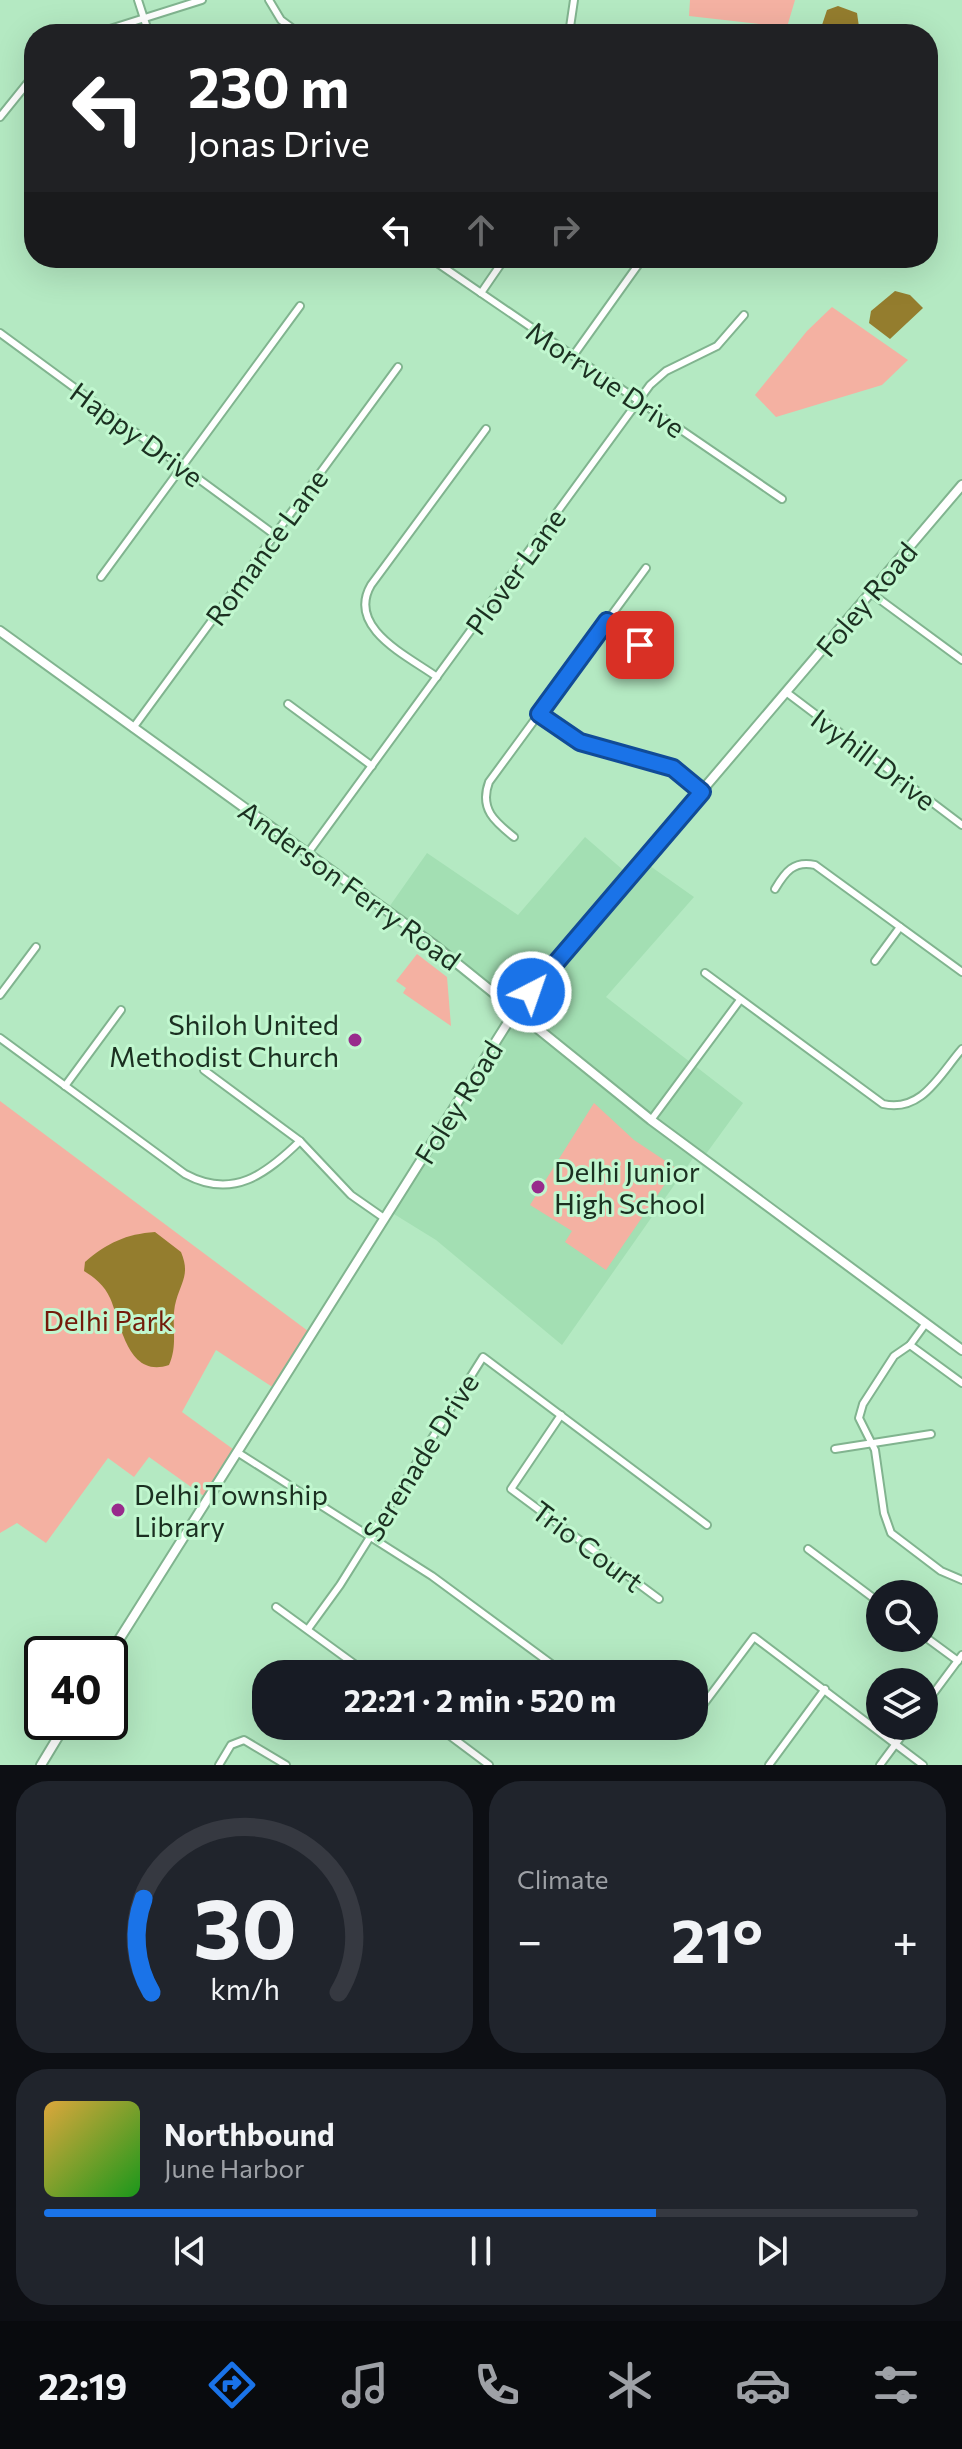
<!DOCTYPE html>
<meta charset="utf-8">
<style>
body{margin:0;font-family:Commissioner,sans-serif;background:#20242c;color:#f1f3f6;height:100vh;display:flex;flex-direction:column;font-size:30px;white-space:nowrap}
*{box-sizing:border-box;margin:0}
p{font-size:26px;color:#9ea1a6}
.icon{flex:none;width:44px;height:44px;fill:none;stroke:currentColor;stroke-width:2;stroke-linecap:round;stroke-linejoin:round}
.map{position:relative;height:1765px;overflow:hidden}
.sheet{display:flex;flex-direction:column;gap:16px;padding:16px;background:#0d0f14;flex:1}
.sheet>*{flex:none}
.guide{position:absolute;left:24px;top:24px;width:914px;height:244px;border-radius:32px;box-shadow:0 8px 32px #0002;background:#202124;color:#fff;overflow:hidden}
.controls{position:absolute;left:866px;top:1580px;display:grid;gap:16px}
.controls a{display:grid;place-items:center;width:72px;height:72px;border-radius:50%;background:#171b24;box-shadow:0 8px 32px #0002;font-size:40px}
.speed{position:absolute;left:24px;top:1636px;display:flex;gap:16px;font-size:40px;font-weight:700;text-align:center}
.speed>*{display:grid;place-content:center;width:104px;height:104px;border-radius:50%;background:#171b24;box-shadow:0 8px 32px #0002;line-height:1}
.speed .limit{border:4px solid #111;border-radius:12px;background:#fff;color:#111}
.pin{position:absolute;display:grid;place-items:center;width:68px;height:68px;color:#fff;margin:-34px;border-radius:16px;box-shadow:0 4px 12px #0006}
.me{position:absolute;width:88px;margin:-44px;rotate:41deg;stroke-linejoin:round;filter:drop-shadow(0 0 6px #0008)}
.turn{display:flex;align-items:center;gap:28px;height:168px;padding:0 32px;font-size:36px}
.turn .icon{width:104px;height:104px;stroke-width:2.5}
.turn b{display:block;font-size:56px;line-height:68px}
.lanes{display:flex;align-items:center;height:76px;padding:0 32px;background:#0003;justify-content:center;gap:40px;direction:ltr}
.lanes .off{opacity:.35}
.big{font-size:60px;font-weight:700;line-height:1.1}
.sheet .widget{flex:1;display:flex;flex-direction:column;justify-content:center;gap:12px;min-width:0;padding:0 28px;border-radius:32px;background:#20242c}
.sheet .dial{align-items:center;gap:0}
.dial svg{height:208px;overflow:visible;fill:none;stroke:#363941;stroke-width:7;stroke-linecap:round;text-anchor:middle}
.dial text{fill:#f1f3f6;stroke:none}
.song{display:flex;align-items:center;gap:24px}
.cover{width:96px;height:96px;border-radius:12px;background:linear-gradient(135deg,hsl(40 70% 55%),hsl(120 70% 35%))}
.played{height:8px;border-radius:4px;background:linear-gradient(90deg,#1a73e8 70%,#363941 70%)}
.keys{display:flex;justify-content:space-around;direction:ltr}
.heat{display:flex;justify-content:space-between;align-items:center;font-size:44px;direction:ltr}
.sheet .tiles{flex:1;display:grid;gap:16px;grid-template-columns:1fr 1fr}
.widget:last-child{grid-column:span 2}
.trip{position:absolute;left:252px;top:1660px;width:456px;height:80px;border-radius:32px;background:#171b24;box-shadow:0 8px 32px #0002;font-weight:700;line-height:80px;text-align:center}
.tab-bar{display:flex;height:128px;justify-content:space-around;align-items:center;background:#090b0e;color:#9ea1a6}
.tab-bar .icon{width:56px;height:56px}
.tab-bar .on{color:#1a73e8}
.tab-bar b{font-size:36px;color:#f1f3f6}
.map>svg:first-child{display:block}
.built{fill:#a3dfb3}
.green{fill:#f4b1a2}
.water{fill:#947d2e}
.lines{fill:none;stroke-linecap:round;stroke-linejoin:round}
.minor-casing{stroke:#81b48f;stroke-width:10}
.tertiary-casing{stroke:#81b48f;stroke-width:12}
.minor{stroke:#fff;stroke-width:6}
.tertiary{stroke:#fff;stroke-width:8}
.route-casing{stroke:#114b97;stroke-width:20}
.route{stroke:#1a73e8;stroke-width:14}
.poi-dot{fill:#982b8c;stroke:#c1f7cf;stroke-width:3}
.labels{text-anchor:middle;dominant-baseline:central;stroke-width:6;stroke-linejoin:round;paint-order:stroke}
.street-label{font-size:28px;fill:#1b3021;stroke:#c1f7cf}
.poi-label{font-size:28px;fill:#1b3021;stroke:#c1f7cf;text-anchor:start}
.park-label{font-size:28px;fill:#731b0a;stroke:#c1f7cf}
</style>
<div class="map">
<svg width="962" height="1765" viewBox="0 0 962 1765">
<rect width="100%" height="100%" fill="#b4e9c2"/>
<!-- built -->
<polygon class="built" points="585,837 630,876 643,861 694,897 606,997 743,1103 703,1158 696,1154 562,1345 436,1240 389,1211 517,1009 387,910 427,853 518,915"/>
<!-- green -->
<g class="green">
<polygon points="690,0 795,0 787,27 689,16"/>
<polygon points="832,307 908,360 882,385 776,417 755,395 807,331"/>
<polygon points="417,954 447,977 451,1026 403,993 406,988 396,981"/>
<polygon points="0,1101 312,1334 277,1390 216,1350 182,1412 237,1452 208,1499 149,1457 134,1477 108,1458 46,1543 17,1523 0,1533"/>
<polygon points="594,1103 634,1140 676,1168 606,1270 565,1242 572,1231 530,1205"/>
</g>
<!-- water -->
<g class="water">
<polygon points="838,6 857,13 860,34 819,34 827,10"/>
<polygon points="895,291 910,295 923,308 890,339 869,323 871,311"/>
<path d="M155,1232L181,1252C190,1274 182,1280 176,1301C170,1322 179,1343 169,1365C127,1379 121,1322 110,1298C105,1286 94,1277 84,1271L85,1262C107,1243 126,1234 155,1232Z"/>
</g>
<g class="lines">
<defs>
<g id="minor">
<polyline points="138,0 149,34"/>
<polyline points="269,0 281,20 300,34"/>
<polyline points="94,34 202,0"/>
<polyline points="569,34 574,0"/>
<polyline points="0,117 34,75"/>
<polyline points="430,258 782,499"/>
<polyline points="481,293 505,258"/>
<polyline points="0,333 275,535"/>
<polyline points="573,356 643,258"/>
<polyline points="101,577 300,306"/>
<polyline points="871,593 962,660"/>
<polyline points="607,621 665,659"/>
<path d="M437,677C408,656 346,628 371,585L486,429"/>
<polyline points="786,692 962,825"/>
<polyline points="288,704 372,766"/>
<polyline points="539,714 580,742 673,768 702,792"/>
<polyline points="133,728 398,367"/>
<path d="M514,837C495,822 479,809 489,782L646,568"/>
<polyline points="308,853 650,385 666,371 717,346 744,315"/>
<path d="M775,889C785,872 794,860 815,865L962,972"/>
<polyline points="875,961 900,927"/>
<path d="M705,973L883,1104C922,1113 940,1074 962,1049"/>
<polyline points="0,995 36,947"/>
<path d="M0,1038L185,1174C233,1200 266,1174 300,1141"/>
<polyline points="204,1070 300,1141 351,1195 384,1218"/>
<polyline points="65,1086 121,1010"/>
<polyline points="651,1120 740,1000"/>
<polyline points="926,1323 910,1345 894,1356 863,1404 859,1418 875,1450 884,1513 891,1533 941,1571 962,1580"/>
<polyline points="910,1345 962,1383"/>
<polyline points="561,1415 511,1489 659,1599"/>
<polyline points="835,1449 931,1434"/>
<polyline points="237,1452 432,1576 565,1674"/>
<polyline points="808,1549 880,1603"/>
<polyline points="276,1607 368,1674"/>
<polyline points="308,1629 340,1585 483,1357 707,1525"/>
<polyline points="924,1636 958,1661"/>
<polyline points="924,1706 962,1655"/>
<polyline points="697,1713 754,1637 923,1765"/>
<polyline points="437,1726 489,1765"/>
<polyline points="219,1765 231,1745 244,1740 286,1765"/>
<polyline points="769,1765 825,1689"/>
<polyline points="880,1765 909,1726"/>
</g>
<g id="tertiary">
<polyline points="0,631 433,944 651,1120 962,1350"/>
<polyline points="110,1654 517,1008 962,485"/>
<polyline points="41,1765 67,1722"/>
</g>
</defs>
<!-- minor casing -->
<use href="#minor" class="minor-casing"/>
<!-- tertiary casing -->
<use href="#tertiary" class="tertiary-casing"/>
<!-- minor -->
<use href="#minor" class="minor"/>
<!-- tertiary -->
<use href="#tertiary" class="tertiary"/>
</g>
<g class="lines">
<defs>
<polyline id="route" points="531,992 702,792 673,768 580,742 539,714 607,621 640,645"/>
</defs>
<!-- route casing -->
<use href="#route" class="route-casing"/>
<!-- route -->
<use href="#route" class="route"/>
</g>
<!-- markers -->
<g class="poi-dot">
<circle cx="355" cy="1040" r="8"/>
<circle cx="538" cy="1187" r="8"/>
<circle cx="118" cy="1510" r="8"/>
</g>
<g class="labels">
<!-- street labels -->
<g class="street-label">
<text transform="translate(606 379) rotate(34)">Morrvue Drive</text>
<text transform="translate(137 434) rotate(36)">Happy Drive</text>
<text transform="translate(266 547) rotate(-54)">Romance Lane</text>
<text transform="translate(515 571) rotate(-54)">Plover Lane</text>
<text transform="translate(866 599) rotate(-50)">Foley Road</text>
<text transform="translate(874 759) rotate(37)">Ivyhill Drive</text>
<text transform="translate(350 885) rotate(36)">Anderson Ferry Road</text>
<text transform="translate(458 1102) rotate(-58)">Foley Road</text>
<text transform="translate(420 1457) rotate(-58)">Serenade Drive</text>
<text transform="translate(588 1546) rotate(37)">Trio Court</text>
</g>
<!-- poi labels -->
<g class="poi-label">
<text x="339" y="1024" text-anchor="end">Shiloh United<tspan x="339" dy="32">Methodist Church</tspan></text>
<text x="554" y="1171">Delhi Junior<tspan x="554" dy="32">High School</tspan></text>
<text x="134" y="1494">Delhi Township<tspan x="134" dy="32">Library</tspan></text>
</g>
<!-- park labels -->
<g class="park-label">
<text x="108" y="1320">Delhi Park</text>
</g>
</g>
</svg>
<div class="controls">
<a><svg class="icon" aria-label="search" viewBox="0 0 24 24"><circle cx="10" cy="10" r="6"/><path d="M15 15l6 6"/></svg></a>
<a><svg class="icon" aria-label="layers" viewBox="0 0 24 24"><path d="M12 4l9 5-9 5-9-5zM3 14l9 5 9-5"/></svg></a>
</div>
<div class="speed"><div class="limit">40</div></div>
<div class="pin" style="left:640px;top:645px;background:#d93025"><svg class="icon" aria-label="arrive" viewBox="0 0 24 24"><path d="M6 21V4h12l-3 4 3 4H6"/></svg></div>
<svg class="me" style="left:531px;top:992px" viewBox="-20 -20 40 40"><circle r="17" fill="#1a73e8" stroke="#fff" stroke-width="3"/><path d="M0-11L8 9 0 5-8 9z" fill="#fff"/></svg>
<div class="trip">22:21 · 2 min · 520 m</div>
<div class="guide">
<div class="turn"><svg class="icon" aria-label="left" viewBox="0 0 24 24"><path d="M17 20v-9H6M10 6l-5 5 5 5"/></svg><div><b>230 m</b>Jonas Drive</div></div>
<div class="lanes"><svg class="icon" aria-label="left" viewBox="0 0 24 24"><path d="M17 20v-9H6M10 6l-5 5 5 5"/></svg><svg class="icon off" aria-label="ahead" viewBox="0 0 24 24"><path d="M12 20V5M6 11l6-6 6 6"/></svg><svg class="icon off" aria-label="right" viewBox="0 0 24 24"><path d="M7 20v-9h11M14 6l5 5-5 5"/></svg></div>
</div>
</div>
<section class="sheet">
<div class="tiles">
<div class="widget dial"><svg viewBox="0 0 100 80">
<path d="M14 69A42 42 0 1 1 86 69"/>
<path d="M14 69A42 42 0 0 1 11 33" stroke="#1a73e8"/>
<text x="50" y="56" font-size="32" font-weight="700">30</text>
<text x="50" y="72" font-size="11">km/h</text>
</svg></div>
<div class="widget"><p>Climate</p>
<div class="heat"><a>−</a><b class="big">21°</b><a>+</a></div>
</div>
<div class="widget">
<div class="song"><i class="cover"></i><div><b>Northbound</b><p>June Harbor</p></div></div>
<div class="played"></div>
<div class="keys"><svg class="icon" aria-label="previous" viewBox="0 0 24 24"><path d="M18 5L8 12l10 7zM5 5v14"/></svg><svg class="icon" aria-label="pause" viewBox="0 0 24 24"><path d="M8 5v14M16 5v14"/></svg><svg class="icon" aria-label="next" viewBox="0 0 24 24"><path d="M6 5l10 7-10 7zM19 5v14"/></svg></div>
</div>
</div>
</section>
<nav class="tab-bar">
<b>22:19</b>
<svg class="icon on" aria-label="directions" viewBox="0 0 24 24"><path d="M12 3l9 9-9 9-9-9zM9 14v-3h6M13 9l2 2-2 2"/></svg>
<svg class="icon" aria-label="music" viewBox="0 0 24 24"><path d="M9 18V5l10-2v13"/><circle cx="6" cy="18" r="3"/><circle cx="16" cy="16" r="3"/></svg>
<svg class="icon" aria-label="phone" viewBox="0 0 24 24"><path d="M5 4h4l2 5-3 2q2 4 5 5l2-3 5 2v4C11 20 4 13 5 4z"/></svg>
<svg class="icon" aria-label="climate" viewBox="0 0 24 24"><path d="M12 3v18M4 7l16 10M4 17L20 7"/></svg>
<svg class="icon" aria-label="car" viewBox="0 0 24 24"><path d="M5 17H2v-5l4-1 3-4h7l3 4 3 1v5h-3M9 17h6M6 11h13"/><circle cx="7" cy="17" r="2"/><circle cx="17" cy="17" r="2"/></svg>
<svg class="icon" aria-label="filters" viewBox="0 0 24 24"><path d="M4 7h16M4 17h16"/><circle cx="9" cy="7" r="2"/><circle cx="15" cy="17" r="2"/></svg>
</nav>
